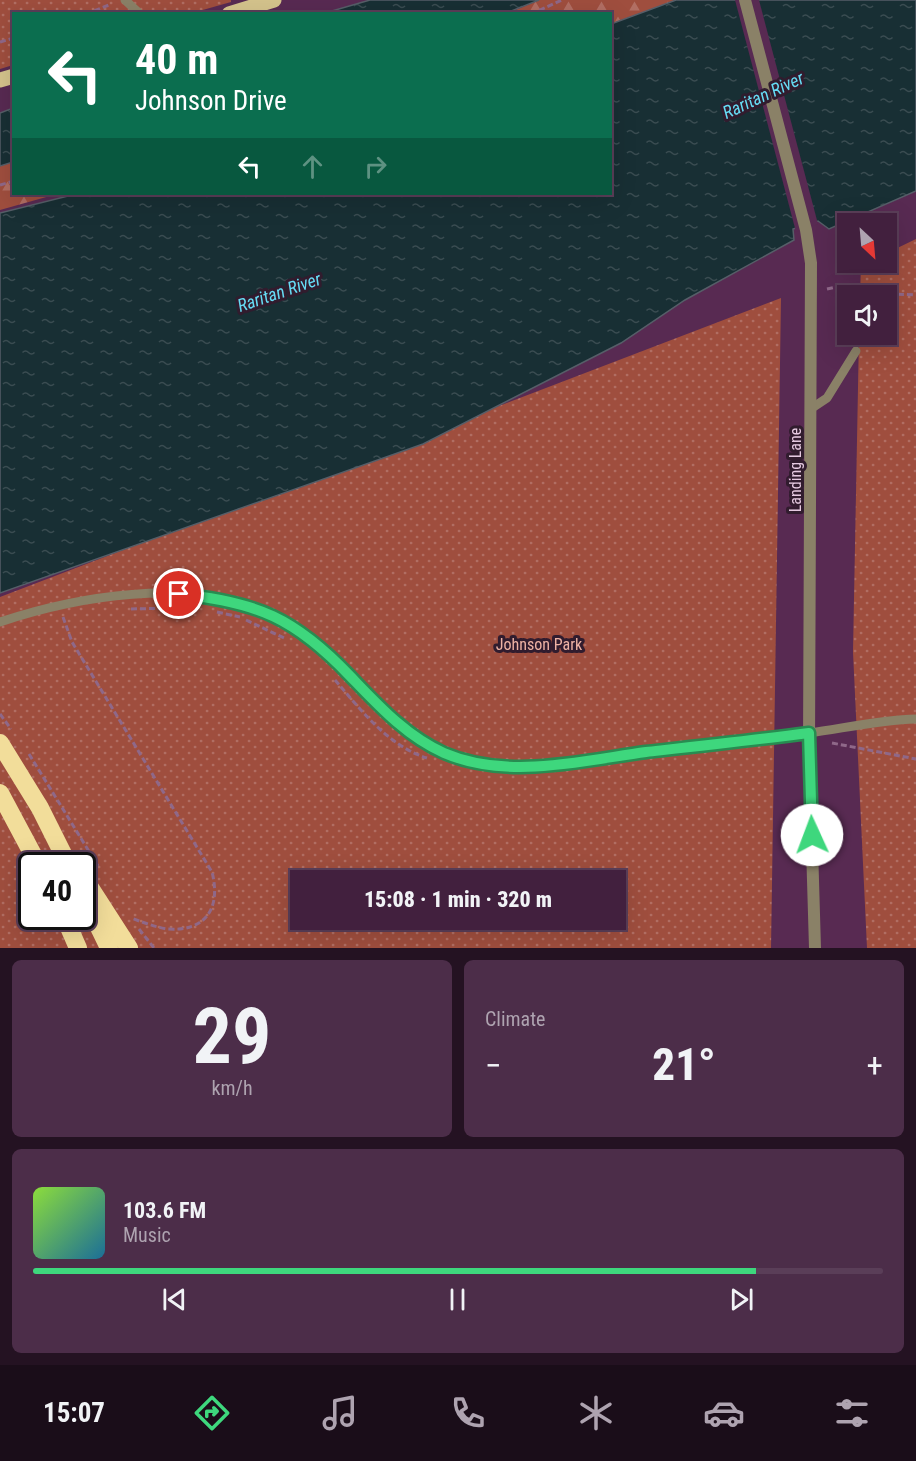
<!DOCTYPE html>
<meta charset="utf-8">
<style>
body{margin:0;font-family:"Roboto Condensed",sans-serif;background:#4c2d49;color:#f1f3f6;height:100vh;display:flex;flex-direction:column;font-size:22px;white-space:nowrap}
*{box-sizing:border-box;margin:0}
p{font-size:20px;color:#aea3b0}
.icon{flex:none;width:33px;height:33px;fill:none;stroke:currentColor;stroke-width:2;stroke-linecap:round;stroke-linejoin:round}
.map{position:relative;height:948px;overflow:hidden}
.panel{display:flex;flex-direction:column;gap:12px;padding:12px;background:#241222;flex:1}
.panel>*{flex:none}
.top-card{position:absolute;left:12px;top:12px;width:600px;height:183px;border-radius:0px;box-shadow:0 6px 24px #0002,0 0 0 2px #5a3e58;background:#0b6e4f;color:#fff;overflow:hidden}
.needle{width:39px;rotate:154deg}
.fabs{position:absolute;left:837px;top:213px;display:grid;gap:12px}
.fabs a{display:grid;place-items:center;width:60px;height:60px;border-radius:0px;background:#42203e;box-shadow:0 6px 24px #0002,0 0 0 2px #5a3e58;font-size:30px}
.speed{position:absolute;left:18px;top:852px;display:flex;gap:12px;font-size:30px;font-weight:700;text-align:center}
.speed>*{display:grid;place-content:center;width:78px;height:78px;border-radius:50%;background:#42203e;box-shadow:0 6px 24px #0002,0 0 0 2px #5a3e58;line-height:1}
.speed .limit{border:3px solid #111;border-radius:9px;background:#fff;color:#111}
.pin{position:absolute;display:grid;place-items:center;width:51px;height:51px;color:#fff;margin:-26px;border:3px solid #fff;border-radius:50%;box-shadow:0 2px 6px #0007}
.me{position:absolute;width:66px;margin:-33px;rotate:358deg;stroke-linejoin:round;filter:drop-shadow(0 0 4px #0008)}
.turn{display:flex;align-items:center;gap:21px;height:126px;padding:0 24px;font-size:27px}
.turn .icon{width:78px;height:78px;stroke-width:2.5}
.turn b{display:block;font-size:42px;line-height:51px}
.lanes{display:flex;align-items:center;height:57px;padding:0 24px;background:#0003;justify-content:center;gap:30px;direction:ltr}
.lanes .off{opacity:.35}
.big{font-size:45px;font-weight:800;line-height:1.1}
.panel .widget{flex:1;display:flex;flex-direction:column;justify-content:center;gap:9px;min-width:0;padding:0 21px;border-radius:9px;background:#4c2d49}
.panel .dial{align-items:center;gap:0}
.dial b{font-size:78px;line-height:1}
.song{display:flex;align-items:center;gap:18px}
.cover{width:72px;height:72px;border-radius:9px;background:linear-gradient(135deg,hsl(90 70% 55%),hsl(200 70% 35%))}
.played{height:6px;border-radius:3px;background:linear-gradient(90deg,#3ed77d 85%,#5a3e58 85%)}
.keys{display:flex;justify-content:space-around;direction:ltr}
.heat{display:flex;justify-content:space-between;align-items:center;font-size:33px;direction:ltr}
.panel .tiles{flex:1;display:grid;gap:12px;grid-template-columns:1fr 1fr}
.widget:last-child{grid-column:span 2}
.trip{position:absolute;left:290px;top:870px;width:336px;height:60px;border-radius:0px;background:#42203e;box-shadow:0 6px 24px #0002,0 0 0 2px #5a3e58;font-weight:800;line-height:60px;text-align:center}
.menu{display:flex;height:96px;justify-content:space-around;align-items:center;background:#1a0d19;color:#aea3b0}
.menu .icon{width:42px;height:42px}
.menu .current{color:#3ed77d}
.menu b{font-size:27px;color:#f1f3f6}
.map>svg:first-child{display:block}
.forest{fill:url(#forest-firs)}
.park{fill:url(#park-dots);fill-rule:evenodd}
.water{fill:url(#water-ripples);stroke:#565e68;stroke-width:1.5}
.pier{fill:#582a52}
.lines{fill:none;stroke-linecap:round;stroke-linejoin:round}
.path{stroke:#8f6889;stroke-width:3;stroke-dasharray:6 3;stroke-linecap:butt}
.service{stroke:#8a8167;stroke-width:9}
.tertiary{stroke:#8a8167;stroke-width:12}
.primary{stroke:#d4c38c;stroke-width:15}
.motorway{stroke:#f2dd9a;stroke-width:18}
.route-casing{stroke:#288c51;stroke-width:15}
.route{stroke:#3ed77d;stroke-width:10}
.labels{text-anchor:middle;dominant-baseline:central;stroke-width:6;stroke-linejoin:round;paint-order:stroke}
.street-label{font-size:16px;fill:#e6cae1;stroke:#311c2e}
.park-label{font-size:16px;fill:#eeb2a4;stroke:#311c2e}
.water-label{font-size:18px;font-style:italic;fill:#66dcf4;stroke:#311c2e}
</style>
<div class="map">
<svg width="916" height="948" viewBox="0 0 916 948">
<defs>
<pattern id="forest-firs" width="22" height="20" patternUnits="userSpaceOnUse" patternTransform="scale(1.5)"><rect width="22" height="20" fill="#9f4e3e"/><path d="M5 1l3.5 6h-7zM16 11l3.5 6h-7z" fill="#b16e63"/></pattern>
<pattern id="park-dots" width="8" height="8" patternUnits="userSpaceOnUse" patternTransform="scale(1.5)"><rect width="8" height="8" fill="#9f4e3e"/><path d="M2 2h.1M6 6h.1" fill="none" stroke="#b16e63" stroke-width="1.8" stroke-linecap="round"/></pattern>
<pattern id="water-ripples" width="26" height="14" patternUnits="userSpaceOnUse" patternTransform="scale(1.5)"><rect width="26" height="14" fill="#182f34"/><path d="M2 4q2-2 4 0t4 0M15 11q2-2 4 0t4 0" fill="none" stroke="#3a4c51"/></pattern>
</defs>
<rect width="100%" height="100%" fill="#582a52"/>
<!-- forest -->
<g class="forest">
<polygon points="539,0 678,0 611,25 610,14 506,14"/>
<polygon points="13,162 14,194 57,194 0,210 0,166"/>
</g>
<!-- park -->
<g class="park">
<polygon points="0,0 231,0 231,2 192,13 14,14 13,65 0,69"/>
<polygon points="916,239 916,948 867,948 853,652 859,335 886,334 886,296 860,295 861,265 886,262 887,253"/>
<path d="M781,298L771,948H0V597ZM32,866H82V916H32ZM300,880H615V920H300Z"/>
</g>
<!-- water -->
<g class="water">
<polygon points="370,0 539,0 506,13 325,13"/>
<polygon points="676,0 916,0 916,191 829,229 818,221 793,229 794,240 685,300 621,343 423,444 0,593 0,213 76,194 610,194 611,24"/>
<polygon points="13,108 13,162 0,166 0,113"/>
</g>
<!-- pier -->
<polygon class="pier" points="735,0 759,0 818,224 796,232"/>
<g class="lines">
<!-- path -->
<g class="path">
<polyline points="86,14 109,5"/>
<polyline points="531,14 562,0"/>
<polyline points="0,42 14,38"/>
<polyline points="0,185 14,181"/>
<polyline points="827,289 836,287 851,292 916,295"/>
<polyline points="131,609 178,608"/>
<polyline points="217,612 240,617"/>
<path d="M63,617L72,642L212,872C221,907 207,932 167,929C155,927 142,922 131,918"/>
<polyline points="246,620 284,638"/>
<path d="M335,680C361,710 388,746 427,758"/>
<polyline points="0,714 11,729"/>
<polyline points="832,743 916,759"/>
<polyline points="29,754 98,866"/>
<polyline points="139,929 154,948"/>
</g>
<!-- service -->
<g class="service">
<polyline points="125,0 140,14"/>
<polyline points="812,408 827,398 856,351"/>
<path d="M0,622C78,596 186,578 265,611C292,623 314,642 336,662C391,712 413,753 492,765C530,771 571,762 609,757C676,749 743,743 809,733C845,728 880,720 916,719"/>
</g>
<!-- tertiary -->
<polyline class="tertiary" points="745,0 806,230 811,263 809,745 815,948"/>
<!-- primary -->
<g class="primary">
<polyline points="229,14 274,0"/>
<polyline points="0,80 14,76"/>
</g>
<!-- motorway -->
<g class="motorway">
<polyline points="0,743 40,808 69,866"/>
<polyline points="0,793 39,866"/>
<polyline points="82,875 129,948"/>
<polyline points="85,898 109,948"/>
<polyline points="64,916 78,948"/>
</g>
</g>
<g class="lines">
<defs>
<path id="route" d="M179,594C257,602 295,618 350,676C378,705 406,736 444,753C507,780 581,761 646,752C700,746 755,740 809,733L812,835"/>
</defs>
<!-- route casing -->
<use href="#route" class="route-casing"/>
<!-- route -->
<use href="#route" class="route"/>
</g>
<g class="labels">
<!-- street labels -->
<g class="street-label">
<text transform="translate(795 470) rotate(-90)">Landing Lane</text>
</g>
<!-- park labels -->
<g class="park-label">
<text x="539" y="644">Johnson Park</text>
</g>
<!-- water labels -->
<g class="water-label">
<text transform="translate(763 95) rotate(-25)">Raritan River</text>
<text transform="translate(279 292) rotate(-19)">Raritan River</text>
</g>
</g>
</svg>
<div class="fabs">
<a><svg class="needle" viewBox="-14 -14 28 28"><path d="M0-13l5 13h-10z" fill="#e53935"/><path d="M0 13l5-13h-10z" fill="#aea3b0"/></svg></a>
<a><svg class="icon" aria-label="sound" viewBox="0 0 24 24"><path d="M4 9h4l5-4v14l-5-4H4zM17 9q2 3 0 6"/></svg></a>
</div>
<div class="speed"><div class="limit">40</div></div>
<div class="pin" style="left:179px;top:594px;background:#d93025"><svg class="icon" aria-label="arrive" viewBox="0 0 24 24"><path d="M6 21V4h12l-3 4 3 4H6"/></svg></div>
<svg class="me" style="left:812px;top:835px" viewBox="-20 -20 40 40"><circle r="19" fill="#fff"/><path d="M0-13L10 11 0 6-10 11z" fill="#3ed77d"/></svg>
<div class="trip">15:08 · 1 min · 320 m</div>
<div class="top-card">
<div class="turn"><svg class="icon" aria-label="left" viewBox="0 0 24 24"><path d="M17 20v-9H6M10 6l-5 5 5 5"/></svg><div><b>40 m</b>Johnson Drive</div></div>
<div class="lanes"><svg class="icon" aria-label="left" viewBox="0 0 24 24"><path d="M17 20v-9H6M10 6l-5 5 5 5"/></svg><svg class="icon off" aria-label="ahead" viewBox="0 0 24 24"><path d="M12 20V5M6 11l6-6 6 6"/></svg><svg class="icon off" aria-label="right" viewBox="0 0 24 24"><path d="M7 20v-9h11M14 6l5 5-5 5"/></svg></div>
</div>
</div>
<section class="panel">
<div class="tiles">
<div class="widget dial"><b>29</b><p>km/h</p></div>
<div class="widget"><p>Climate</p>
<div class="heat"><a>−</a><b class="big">21°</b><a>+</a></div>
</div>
<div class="widget">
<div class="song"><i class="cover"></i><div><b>103.6 FM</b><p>Music</p></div></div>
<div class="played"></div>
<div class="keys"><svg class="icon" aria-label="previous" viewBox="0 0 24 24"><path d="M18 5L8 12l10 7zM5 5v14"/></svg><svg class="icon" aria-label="pause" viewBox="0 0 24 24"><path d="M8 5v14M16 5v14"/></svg><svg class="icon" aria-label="next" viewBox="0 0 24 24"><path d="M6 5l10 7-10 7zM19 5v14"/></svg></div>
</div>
</div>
</section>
<nav class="menu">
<b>15:07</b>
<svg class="icon current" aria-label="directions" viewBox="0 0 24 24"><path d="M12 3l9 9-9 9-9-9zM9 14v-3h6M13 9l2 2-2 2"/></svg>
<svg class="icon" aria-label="music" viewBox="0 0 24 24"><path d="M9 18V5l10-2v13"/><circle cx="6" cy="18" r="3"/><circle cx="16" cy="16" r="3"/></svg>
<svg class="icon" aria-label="phone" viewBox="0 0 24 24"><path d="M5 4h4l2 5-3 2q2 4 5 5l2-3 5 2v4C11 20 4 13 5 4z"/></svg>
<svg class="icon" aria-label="climate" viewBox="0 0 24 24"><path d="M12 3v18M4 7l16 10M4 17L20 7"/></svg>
<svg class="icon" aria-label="car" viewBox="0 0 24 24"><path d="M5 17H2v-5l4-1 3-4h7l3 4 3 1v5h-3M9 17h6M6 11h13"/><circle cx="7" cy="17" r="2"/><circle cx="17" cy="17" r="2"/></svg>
<svg class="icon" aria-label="filters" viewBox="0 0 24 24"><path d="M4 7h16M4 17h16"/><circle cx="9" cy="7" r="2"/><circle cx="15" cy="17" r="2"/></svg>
</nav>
